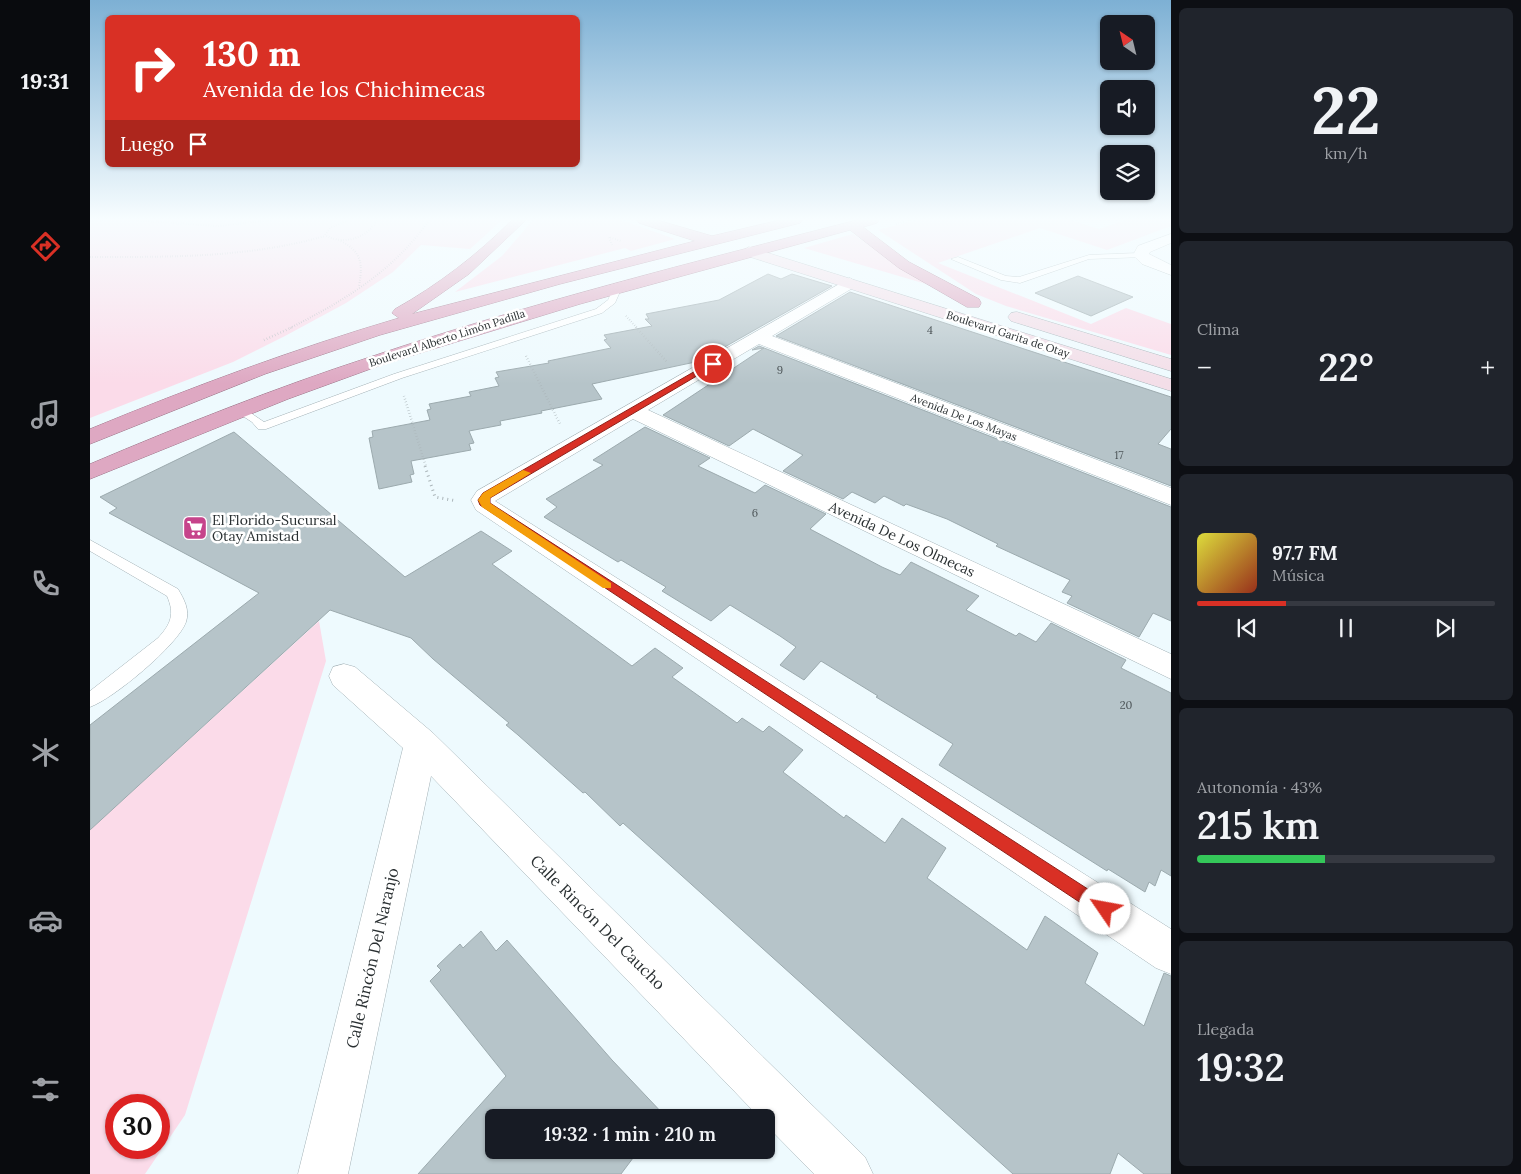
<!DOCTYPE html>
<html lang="es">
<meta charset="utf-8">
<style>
body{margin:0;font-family:Lora,serif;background:#20242c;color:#f1f3f6;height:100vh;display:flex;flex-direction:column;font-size:19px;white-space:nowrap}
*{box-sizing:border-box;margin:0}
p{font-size:16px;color:#9ea1a6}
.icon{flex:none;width:28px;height:28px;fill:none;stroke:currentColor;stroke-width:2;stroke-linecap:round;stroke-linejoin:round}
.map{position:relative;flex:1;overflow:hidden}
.details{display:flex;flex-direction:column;gap:8px;padding:8px;background:#0d0f14;width:350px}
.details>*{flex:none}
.banner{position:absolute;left:15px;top:15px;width:475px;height:152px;border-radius:8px;box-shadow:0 1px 4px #0004;background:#d93025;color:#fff;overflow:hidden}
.needle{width:32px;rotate:325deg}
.tools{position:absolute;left:1010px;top:15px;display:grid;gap:10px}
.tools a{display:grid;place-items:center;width:55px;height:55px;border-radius:8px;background:#171b24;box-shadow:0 1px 4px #0004;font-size:25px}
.speed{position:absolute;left:15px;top:1094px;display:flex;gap:10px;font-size:25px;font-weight:700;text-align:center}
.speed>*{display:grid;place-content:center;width:65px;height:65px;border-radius:50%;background:#171b24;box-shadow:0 1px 4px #0004;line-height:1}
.speed .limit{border:8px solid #d22;background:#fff;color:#111}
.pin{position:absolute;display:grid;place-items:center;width:42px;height:42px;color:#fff;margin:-21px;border:2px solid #fff;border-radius:50%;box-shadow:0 1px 5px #0007}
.me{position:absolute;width:55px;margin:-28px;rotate:303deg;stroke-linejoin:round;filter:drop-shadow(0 0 4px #0008)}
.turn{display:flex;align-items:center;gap:18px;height:105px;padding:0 15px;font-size:22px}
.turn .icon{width:65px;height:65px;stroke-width:2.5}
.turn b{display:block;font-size:35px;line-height:42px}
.then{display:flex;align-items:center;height:48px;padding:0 15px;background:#0003;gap:10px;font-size:19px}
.big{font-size:38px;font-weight:600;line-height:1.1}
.details .card{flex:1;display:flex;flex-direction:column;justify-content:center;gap:8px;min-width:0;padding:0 18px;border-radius:8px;background:#20242c}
.details .dial{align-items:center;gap:0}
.dial b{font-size:65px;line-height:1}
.song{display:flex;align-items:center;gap:15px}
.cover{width:60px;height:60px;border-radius:8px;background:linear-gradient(135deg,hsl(60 70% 55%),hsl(10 70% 35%))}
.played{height:5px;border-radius:2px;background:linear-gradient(90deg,#d93025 30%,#363941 30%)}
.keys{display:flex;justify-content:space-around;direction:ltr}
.heat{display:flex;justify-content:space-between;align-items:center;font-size:28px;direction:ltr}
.charge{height:8px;border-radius:4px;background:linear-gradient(90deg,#34c759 43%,#363941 0)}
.trip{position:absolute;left:395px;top:1109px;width:290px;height:50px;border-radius:8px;background:#171b24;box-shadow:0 1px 4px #0004;font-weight:600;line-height:50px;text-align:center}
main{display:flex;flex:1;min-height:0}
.tab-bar{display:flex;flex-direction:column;width:90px;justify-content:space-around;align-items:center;background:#090b0e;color:#9ea1a6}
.tab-bar .icon{width:35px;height:35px}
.tab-bar .active{color:#d93025}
.tab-bar b{font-size:22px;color:#f1f3f6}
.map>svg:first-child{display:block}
.green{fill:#fbdbe9;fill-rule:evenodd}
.building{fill:#b6c4c9;stroke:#9caaae}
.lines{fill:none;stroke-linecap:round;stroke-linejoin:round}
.service-casing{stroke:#a3b1b6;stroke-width:1}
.minor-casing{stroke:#a3b1b6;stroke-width:1}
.secondary-casing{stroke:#a3b1b6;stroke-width:1}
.trunk-casing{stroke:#9a7085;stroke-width:1}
.path-far2{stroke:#abb5b9;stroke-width:2;stroke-dasharray:0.5 2;stroke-linecap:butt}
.path-far1{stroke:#abb5b9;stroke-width:2.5;stroke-dasharray:0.5 2.5;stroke-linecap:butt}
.path{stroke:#abb5b9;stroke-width:3;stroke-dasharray:1 4;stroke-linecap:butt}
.service{fill:#fff;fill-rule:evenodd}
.minor{fill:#fff;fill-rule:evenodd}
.secondary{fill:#f3dee8;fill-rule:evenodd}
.trunk{fill:#dea8c2;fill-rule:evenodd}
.route{fill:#d93025;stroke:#8d1f18}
.slow{fill:#f59e0b}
.labels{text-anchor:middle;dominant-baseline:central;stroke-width:5;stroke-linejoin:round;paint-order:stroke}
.number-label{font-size:11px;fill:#4d5558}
.far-street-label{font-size:11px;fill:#2a3032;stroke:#fff}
.poi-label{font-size:14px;fill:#2a3032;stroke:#fff;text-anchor:start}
.street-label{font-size:14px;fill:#2a3032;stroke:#fff}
.near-street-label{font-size:16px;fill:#2a3032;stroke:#fff}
</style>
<main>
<nav class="tab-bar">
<b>19:31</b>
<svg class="icon active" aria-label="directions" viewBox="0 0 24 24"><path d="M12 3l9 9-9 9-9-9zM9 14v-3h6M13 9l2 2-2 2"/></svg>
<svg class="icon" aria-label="music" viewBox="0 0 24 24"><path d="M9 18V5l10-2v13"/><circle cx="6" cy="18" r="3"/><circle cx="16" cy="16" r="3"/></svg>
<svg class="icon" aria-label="phone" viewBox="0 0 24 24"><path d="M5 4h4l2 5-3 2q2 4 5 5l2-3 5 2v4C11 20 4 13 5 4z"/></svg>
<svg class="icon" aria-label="climate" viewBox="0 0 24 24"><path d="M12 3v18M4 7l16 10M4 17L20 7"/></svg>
<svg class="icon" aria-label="car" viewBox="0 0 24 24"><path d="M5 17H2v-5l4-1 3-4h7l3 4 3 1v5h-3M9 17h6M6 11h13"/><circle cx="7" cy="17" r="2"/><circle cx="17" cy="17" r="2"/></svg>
<svg class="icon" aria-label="filters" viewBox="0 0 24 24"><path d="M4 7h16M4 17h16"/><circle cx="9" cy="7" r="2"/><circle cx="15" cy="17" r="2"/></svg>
</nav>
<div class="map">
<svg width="1081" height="1174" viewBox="0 0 1081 1174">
<rect width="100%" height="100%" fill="#eefafe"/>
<!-- green -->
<g class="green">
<polygon points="0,220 412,220 380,249 331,245 303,272 256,303 195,336 143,362 0,418"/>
<polygon points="443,220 531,220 585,239 541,251 535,248 365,292 412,256"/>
<polygon points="827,220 980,220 1009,229 1036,220 1081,220 1081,226 1017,250 950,228 848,263 1001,324 1036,308 1081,324 1081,355 916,306 886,294 788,230"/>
<polygon points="763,234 836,284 714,248"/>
<path d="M229,621L236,661L95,1115L55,1174H0V830ZM26,1105H69V1148H26Z"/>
</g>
<!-- building -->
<g class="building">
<polygon points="678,274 691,279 702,274 742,286 610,361 502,384 512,399 451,411 452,413 410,421 411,425 379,431 384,443 379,444 381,450 321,461 324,474 320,475 322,482 289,489 279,438 283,437 282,431 340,420 337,410 341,409 339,404 381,396 379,392 409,386 405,378 409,377 406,372 459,363 458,361 521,348 514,340 517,339 514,335 562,326 555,319 559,319 556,314 629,300"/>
<polygon points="988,276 1043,297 1001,316 945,293"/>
<polygon points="760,292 1081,397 1081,429 1068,444 1081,449 1081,486 686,336"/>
<polygon points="669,346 1081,507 1081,621 1063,613 1049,637 977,603 982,596 972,592 980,580 906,546 908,544 857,519 816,504 814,506 794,496 785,503 762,492 753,499 693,471 713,455 663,429 639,446 573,415 674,348 662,350"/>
<polygon points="555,427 620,458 608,466 665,493 675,485 736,514 720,529 792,567 810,575 821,562 889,596 876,610 926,636 929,633 946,642 961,623 1036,660 1031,668 1081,693 1081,876 1071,870 1065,886 1059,882 1055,892 1018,869 1017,871 849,765 863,744 786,697 788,696 731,661 714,680 690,665 706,647 690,636 640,605 621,621 572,591 576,587 531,560 528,562 454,517 467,507 456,499 513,465 503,460"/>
<polygon points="144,432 315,577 391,531 422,551 402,564 542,666 565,648 593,668 582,677 647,723 652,718 673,732 679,726 713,750 693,772 754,818 756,815 795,843 812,818 856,848 837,878 937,950 955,916 1008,953 995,983 1054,1026 1074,973 1081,976 1081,1174 1054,1174 1028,1153 1020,1174 923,1174 571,857 533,823 530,826 495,792 493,793 428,735 416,725 419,723 343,659 321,638 240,610 0,830 0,725 169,593 19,513 27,508 10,497"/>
<polygon points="391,931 406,951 417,940 522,1060 575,1116 404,1118 404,1150 549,1150 531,1174 328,1174 416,1076 340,981 351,970 347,966 370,944 373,948"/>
</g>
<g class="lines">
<defs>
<g id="service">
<polygon points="1051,253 1055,255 1054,257 999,259 930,283 911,280 861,259 868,257 916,276 929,277 999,255"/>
<polygon points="525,285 532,287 525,303 512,313 312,378 176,429 168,429 162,422 142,409 144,407 152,407 174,422 304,374 506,309 518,300"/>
<path d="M0,540L88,589C94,599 100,610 96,622C88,645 23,699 0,707V691L68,638C81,624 85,614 77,596L0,551Z"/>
</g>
<g id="minor">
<polygon points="1081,234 1081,243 1060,252 1059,254 1081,265 1081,275 1052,264 1043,255 1048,246"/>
<polygon points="760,278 768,283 766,286 682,336 1081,488 1081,505 669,344 558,410 1081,654 1081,679 543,419 405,501 1081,929 1081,974 1066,968 386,510 381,500 387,491"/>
<polygon points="254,664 265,667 343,733 775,1157 783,1174 724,1174 676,1125 676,1118 670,1118 341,776 258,1174 208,1174 313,748 243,685 239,676 243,667"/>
</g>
<g id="secondary">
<polygon points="659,247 1081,379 1081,391 654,255 651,252"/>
<polygon points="927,312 1081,359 1081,371 921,321 918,317 921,313"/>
</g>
<g id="trunk">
<path d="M422,220H436L379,274L322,314L605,241L549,223L547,220H567L622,236L690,220H712L710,223L470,284L290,335L175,374L0,444V429C102,387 204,349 309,318L302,313L305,309C348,285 387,255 422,220Z"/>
<path d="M767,220H789L787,223L773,227L819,262L889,299L891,303L889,307H877L809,268L760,230L490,304L294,364L198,399L0,479V464C92,425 185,388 280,357C440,303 604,262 767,220Z"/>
</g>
</defs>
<!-- service casing -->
<use href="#service" class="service-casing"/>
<!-- minor casing -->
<use href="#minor" class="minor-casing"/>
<!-- secondary casing -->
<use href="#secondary" class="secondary-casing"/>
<!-- trunk casing -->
<use href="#trunk" class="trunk-casing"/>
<!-- path-far2 -->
<g class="path-far2">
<polyline points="41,220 128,226 182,220"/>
<path d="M258,220L240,228L235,235C253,246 278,238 287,220"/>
<polyline points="0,221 19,220"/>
<polyline points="806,224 822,220"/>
<path d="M251,241C272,252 273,264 269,286"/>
<polyline points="522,245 519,237 531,241"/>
<path d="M0,257C80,257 158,258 235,236"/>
<polyline points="536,316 547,328"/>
<path d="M200,328C254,301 305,270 339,220"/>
</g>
<!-- path-far1 -->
<g class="path-far1">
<polyline points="546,327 577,362"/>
<polyline points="174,340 203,327"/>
<polyline points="436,356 470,424"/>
<polyline points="314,396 336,467"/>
</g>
<!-- path -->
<polyline class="path" points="335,466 345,497 367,501"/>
<!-- service -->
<use href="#service" class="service"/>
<!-- minor -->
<use href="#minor" class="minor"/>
<!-- secondary -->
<use href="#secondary" class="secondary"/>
<!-- trunk -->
<use href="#trunk" class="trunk"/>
</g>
<!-- sky -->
<linearGradient id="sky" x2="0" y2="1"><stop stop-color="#7db0d4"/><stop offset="0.57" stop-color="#f7fdff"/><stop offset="1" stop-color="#f7fdff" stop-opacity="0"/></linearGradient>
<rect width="1081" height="384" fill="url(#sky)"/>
<!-- route -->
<polygon class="route" points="621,362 627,364 400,498 400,503 1021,904 1023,909 1021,915 1015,918 1009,915 390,505 388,500 393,493"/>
<!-- slow -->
<polygon class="slow" points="433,470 441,473 400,498 400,503 521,583 521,588 513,588 392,507 388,500 393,493"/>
<!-- icons -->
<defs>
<symbol id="supermarket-square" viewBox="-11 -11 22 22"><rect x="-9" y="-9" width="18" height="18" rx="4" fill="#c6448b" stroke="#fff"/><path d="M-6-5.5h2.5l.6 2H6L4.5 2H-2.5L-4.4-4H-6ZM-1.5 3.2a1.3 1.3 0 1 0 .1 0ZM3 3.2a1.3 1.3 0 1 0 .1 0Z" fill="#fff"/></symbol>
</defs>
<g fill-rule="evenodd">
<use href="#supermarket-square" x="91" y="514" width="28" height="28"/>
</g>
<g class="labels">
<!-- number labels -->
<g class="number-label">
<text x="840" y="330">4</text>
<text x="690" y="370">9</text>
<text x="1029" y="455">17</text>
<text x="665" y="513">6</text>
<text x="1036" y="705">20</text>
</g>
<!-- far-street labels -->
<g class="far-street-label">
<text transform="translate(918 334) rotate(18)">Boulevard Garita de Otay</text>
<text transform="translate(357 338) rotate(-18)">Boulevard Alberto Limón Padilla</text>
<text transform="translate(874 417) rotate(21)">Avenida De Los Mayas</text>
</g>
<!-- poi labels -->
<g class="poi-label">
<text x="122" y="520">El Florido-Sucursal<tspan x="122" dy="16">Otay Amistad</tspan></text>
</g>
<!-- street labels -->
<g class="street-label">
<text transform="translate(812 539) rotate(25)">Avenida De Los Olmecas</text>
</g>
<!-- near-street labels -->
<g class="near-street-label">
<text transform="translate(508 922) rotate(45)">Calle Rincón Del Caucho</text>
<text transform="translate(282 958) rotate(-77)">Calle Rincón Del Naranjo</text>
</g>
</g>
</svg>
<div class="tools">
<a><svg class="needle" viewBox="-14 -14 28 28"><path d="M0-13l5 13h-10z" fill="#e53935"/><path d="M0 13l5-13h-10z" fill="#9ea1a6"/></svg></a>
<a><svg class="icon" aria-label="sound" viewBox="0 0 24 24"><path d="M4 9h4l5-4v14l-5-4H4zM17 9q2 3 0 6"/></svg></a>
<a><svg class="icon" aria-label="layers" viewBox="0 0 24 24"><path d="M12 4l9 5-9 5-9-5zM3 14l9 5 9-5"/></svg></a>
</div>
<div class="speed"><div class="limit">30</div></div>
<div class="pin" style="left:623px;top:364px;background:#d93025"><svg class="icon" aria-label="arrive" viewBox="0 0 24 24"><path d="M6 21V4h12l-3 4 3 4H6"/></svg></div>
<svg class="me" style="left:1015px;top:909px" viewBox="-20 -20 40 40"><circle r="19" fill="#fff"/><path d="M0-13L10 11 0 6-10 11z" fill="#d93025"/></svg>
<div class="trip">19:32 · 1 min · 210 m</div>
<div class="banner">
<div class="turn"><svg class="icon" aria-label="right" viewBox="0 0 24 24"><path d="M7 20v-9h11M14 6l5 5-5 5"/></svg><div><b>130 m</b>Avenida de los Chichimecas</div></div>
<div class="then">Luego<svg class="icon" aria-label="arrive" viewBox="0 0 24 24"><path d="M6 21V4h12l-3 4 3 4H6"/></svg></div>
</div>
</div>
<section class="details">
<div class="card dial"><b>22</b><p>km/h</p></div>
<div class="card"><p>Clima</p>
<div class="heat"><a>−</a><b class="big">22°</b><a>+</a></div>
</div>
<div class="card">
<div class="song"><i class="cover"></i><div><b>97.7 FM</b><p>Música</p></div></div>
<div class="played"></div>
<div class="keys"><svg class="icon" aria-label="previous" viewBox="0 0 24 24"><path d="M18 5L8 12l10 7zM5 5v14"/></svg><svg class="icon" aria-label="pause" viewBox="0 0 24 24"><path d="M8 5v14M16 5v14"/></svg><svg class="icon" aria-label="next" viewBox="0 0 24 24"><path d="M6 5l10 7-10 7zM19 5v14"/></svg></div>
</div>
<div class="card"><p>Autonomía · 43%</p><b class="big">215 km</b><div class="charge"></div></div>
<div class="card"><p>Llegada</p><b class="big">19:32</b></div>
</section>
</main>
